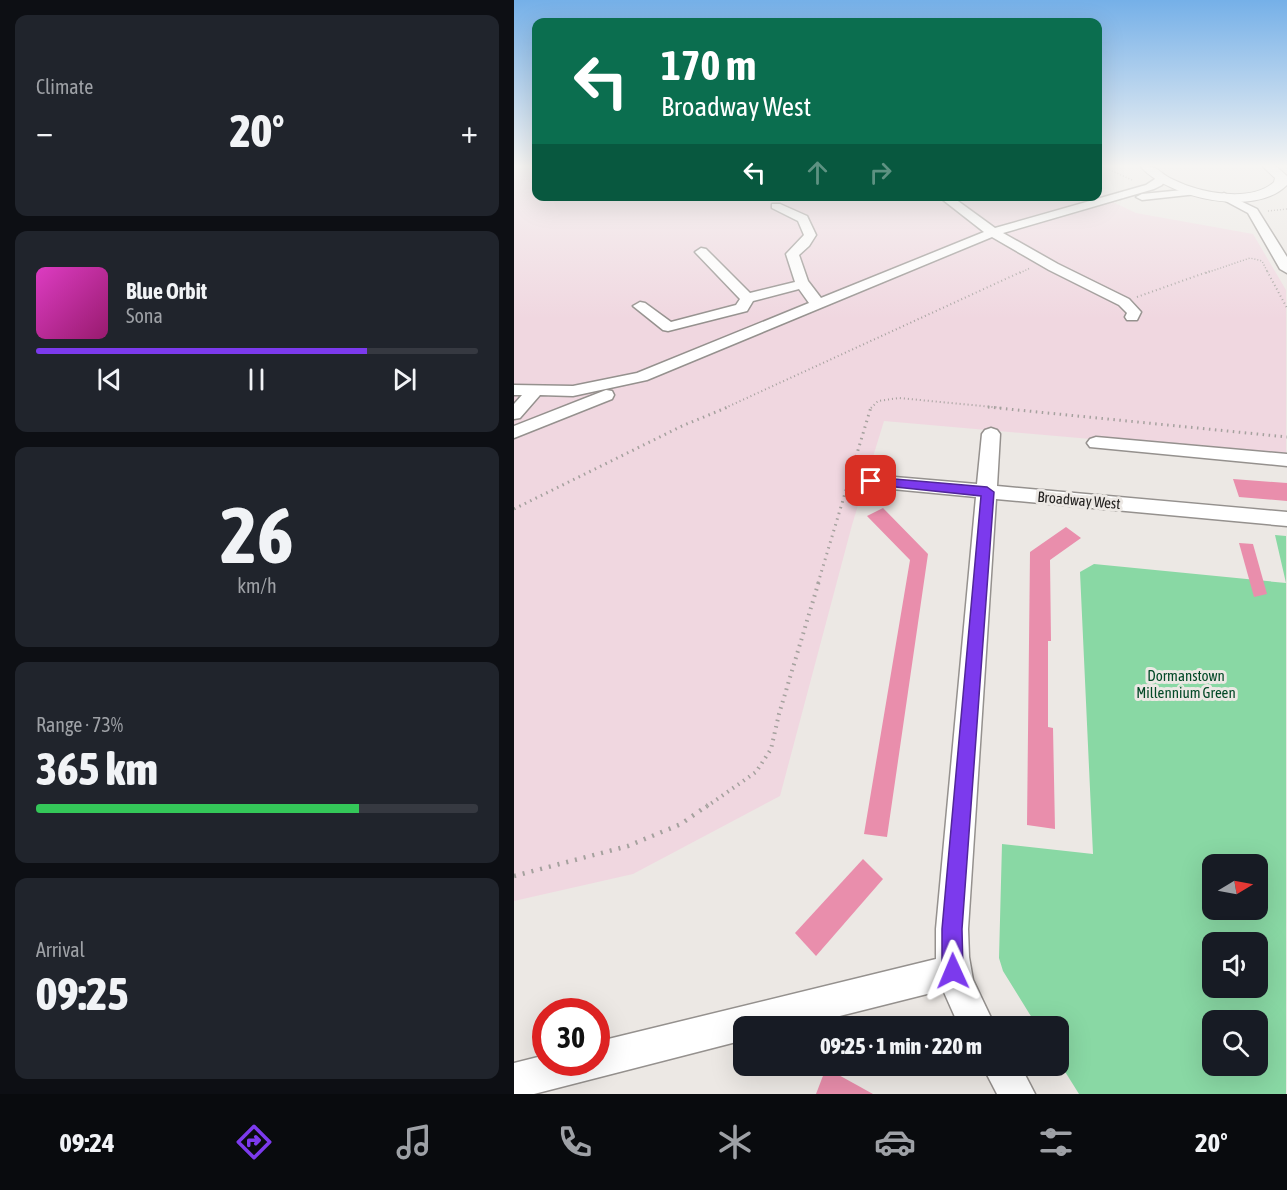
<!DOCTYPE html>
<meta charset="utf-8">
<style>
body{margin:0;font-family:"Asap Condensed",sans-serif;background:#20242c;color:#f1f3f6;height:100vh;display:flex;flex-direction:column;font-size:22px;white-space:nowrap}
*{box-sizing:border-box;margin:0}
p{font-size:20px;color:#9ea1a6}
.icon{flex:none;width:33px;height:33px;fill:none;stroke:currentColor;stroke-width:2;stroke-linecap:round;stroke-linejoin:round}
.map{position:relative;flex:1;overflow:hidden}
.details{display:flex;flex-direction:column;gap:15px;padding:15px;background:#0d0f14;width:514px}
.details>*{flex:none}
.hud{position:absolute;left:18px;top:18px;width:570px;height:183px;border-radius:12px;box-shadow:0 6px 24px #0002;background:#0b6e4f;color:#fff;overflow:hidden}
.needle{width:39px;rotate:80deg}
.controls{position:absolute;left:688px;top:854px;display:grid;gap:12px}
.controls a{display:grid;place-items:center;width:66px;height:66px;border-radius:12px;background:#171b24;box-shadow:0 6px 24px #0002;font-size:30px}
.speed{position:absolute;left:18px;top:998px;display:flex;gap:12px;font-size:30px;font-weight:700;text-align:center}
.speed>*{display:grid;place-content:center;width:78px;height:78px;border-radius:50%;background:#171b24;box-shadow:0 6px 24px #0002;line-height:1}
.speed .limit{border:9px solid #d22;background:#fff;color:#111}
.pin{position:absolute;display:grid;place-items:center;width:51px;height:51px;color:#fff;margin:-26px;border-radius:12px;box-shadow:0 3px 9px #0006}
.me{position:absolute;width:66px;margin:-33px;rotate:359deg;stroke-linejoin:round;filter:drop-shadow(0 0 4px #0008)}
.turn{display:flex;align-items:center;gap:21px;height:126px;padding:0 30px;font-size:27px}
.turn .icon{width:78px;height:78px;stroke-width:2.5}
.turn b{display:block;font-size:42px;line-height:51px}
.lanes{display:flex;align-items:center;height:57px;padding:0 30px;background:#0003;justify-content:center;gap:30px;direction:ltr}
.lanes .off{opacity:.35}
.big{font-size:45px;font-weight:800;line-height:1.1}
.details .tile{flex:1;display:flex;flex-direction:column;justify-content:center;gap:9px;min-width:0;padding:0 21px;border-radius:12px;background:#20242c}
.details .dial{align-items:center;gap:0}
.dial b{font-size:78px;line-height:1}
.song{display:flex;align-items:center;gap:18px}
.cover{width:72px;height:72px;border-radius:9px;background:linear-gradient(135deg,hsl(310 70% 55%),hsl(320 70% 35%))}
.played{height:6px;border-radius:3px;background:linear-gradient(90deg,#7c3aed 75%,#363941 75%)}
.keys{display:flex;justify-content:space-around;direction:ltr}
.heat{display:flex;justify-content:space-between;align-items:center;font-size:33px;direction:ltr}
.charge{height:9px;border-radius:4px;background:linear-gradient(90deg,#34c759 73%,#363941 0)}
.trip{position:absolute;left:219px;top:1016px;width:336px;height:60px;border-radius:12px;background:#171b24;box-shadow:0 6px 24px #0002;font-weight:800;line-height:60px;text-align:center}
.dock{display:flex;height:96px;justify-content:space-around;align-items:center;background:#090b0e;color:#9ea1a6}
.dock .icon{width:42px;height:42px}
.dock .on{color:#7c3aed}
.dock b{font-size:27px;color:#f1f3f6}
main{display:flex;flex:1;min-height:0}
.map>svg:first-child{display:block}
.industrial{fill:#f0d7e0}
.green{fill:#89d8a4;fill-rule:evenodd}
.building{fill:#e98eac}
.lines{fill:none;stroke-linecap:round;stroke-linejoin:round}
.minor-casing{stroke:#95918e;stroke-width:3}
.major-casing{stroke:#95918e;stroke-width:2}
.path-far4{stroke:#a5a19e;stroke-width:1.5;stroke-dasharray:1 2;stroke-linecap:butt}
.path-far3{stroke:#a5a19e;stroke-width:2;stroke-dasharray:1 3;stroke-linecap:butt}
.path-far2{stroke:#a5a19e;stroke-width:3;stroke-dasharray:1.5 4.5;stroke-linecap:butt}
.path-far1{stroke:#a5a19e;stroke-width:4;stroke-dasharray:1.5 5;stroke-linecap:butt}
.path{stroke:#a5a19e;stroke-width:4.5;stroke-dasharray:2 7;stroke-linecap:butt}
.minor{fill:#fff;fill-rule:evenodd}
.major{fill:#fff;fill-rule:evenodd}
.route{fill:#7c3aed;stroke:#51269a;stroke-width:1.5}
.labels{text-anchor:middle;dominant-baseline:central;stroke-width:6;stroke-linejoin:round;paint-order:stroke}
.street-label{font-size:15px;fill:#242221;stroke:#ece8e4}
.park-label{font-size:15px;fill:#034927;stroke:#ece8e4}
</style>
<main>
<section class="details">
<div class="tile"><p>Climate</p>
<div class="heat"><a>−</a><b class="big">20°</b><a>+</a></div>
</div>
<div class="tile">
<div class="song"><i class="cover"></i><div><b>Blue Orbit</b><p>Sona</p></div></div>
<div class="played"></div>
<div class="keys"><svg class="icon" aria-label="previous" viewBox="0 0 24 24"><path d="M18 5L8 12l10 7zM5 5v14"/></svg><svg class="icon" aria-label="pause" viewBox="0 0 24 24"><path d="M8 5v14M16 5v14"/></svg><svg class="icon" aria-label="next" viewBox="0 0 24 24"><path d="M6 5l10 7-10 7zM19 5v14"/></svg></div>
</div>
<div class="tile dial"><b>26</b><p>km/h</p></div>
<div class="tile"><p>Range · 73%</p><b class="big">365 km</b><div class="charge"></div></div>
<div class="tile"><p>Arrival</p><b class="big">09:25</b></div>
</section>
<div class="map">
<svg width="773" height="1094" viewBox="0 0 773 1094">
<rect width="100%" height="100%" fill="#ece8e4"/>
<!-- industrial -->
<polygon class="industrial" points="0,166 22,166 22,196 584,195 622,213 739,234 772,290 772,456 370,421 338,525 266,796 119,874 0,901"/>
<!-- green -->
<path class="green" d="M761,535L772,536V1094H565L545,1062L544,1026H523L489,971L485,958L488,844L579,854L566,572L580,564L772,583ZM699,864H744V909H699ZM699,942H744V987H699ZM699,1020H744V1065H699Z"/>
<!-- building -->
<g class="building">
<polygon points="719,479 773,483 773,501 725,497"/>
<polygon points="369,508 414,554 373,837 350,834 396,560 353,516"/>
<polygon points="552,527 567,538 536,560 537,641 534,641 534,727 539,728 541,829 513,825 516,552"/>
<polygon points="725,543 739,544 753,594 740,597"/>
<polygon points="349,859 369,879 302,956 281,933"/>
<polygon points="312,1068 359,1094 302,1094"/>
</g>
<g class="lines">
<defs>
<g id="minor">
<polygon points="647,175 652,178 648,185 640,189 489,233 544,264 615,299 627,312 623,320 613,320 611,317 613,313 605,305 535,270 478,237 133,380 59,396 26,395 6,418 0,419 0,404 8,395 0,395 0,385 59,386 123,373 295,303 285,289 239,301 233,311 154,331 149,330 119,306 126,302 131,303 157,322 222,305 226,299 181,252 187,248 192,249 236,293 281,282 272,254 290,235 284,221 258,208 258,204 266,204 293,216 302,235 295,246 285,255 294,281 307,298 470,232 424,196 437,196 481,228 632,185"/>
<polygon points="679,189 683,190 683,194 628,200 622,197 628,194"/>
<polygon points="710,193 743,209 773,257 773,273 766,269 734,213 706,198 704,196"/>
<polygon points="92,390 98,391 100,395 98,399 0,438 0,426"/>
<polygon points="477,428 483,430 486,434 483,486 773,512 773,526 482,499 454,929 455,957 459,980 481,1026 445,1026 429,990 286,1026 230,1026 230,1040 20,1094 0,1094 0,1063 32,1055 32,1062 82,1062 82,1042 422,959 422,929 462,497 357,487 350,486 347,481 350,476 357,475 463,484 468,434 471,430"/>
<polygon points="582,437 773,454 773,466 576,447 573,443 576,439"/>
<polygon points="468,1065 506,1065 521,1094 483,1094"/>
</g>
<path id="major" d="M626,166C648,166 642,172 660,180C686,193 737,203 760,182L761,178L748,166H762L773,176V185C741,218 654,198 626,166Z"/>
</defs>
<!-- minor casing -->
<use href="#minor" class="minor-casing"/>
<!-- major casing -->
<use href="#major" class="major-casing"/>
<!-- path-far4 -->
<g class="path-far4">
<polyline points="587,166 618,180"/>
<polyline points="754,211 773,209"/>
<polyline points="506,273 516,268"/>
<polyline points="692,273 736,258 748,261 754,273"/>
</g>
<!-- path-far3 -->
<g class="path-far3">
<polyline points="753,271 773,308"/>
<polyline points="623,297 696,271"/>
<polyline points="211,408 509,271"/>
<polyline points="357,408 364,401 385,398 489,408"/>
</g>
<!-- path-far2 -->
<g class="path-far2">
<polyline points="474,407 773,437"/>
<polyline points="0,509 168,426 214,407"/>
<polyline points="304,583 357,407"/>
</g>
<!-- path-far1 -->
<polyline class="path-far1" points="192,807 242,772 257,749 265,714 305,581"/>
<!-- path -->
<polyline class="path" points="0,876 114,846 167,824 194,805"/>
<!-- minor -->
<use href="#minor" class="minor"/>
<!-- major -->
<use href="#major" class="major"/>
</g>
<!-- sky -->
<linearGradient id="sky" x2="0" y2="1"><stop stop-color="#75b0e8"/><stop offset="0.52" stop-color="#f6f5f3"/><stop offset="1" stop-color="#f6f5f3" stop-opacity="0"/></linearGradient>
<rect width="773" height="319" fill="url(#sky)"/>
<!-- route -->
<polygon class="route" points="357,477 473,487 480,492 448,929 449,971 446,979 439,982 431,979 428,971 428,929 467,496 353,484 351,481 353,478"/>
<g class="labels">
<!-- street labels -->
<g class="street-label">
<text transform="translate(565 500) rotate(5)">Broadway West</text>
</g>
<!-- park labels -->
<g class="park-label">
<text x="672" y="675">Dormanstown<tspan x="672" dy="17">Millennium Green</tspan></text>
</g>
</g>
</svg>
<div class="controls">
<a><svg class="needle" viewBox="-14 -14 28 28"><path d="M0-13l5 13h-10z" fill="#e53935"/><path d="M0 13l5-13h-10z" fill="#9ea1a6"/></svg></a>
<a><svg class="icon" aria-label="sound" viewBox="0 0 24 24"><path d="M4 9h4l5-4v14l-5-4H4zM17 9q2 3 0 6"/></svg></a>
<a><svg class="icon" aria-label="search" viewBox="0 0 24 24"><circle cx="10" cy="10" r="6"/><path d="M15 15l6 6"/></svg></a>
</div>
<div class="speed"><div class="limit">30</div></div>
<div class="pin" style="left:357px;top:481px;background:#d93025"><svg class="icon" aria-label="arrive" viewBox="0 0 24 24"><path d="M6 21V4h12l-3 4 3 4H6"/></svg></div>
<svg class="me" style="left:439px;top:971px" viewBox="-20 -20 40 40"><path d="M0-17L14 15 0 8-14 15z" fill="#7c3aed" stroke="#fff" stroke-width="4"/></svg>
<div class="trip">09:25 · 1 min · 220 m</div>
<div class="hud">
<div class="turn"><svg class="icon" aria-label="left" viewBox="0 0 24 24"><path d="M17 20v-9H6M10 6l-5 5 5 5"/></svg><div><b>170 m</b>Broadway West</div></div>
<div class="lanes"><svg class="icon" aria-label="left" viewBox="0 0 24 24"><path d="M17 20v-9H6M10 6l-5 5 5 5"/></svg><svg class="icon off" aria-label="ahead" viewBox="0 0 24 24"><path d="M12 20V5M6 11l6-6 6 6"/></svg><svg class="icon off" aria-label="right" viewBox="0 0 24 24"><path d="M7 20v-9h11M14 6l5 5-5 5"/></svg></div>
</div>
</div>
</main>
<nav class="dock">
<b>09:24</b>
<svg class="icon on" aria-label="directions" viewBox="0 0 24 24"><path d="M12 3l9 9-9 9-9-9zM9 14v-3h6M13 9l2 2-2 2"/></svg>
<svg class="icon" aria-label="music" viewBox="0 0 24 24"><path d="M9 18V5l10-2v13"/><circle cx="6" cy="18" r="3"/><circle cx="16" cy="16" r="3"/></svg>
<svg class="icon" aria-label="phone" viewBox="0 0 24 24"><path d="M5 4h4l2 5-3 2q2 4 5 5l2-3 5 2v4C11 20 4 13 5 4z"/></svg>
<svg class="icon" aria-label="climate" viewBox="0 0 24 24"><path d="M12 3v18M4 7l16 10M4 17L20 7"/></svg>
<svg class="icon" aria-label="car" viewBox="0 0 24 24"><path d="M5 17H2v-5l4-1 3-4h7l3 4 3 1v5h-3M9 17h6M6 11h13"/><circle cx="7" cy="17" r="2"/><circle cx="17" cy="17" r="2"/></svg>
<svg class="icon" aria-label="filters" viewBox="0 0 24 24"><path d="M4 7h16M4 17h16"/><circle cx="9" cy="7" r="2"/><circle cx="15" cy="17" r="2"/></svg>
<b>20°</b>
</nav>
